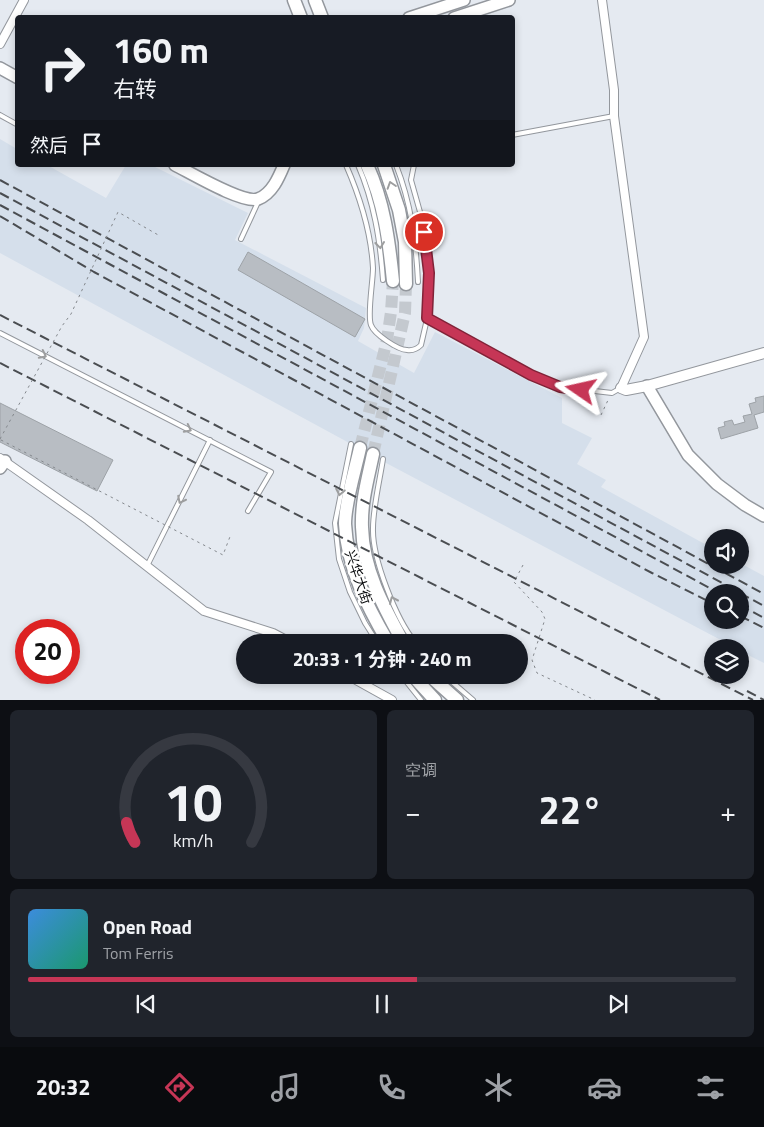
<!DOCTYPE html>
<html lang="zh">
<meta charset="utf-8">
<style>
body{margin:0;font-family:"Titillium Web","Noto Sans SC",sans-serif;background:#20242c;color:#f1f3f6;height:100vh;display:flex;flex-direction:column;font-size:19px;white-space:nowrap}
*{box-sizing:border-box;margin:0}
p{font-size:16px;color:#9ea1a6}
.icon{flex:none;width:28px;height:28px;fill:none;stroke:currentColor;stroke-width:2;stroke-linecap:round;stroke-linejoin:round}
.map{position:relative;height:700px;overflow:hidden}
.panel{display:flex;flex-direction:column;gap:10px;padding:10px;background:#0d0f14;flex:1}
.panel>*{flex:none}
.hud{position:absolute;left:15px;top:15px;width:500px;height:152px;border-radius:5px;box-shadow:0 2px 8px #0003;background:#171b24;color:#f1f3f6;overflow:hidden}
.fabs{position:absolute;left:704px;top:529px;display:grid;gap:10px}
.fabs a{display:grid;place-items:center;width:45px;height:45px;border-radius:50%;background:#171b24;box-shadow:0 2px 8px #0003;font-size:25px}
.speed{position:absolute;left:15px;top:619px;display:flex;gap:10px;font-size:25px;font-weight:700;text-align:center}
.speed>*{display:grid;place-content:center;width:65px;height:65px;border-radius:50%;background:#171b24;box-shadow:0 2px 8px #0003;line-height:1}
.speed .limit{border:8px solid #d22;background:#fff;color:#111}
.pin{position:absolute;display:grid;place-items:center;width:42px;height:42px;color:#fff;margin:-21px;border:2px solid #fff;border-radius:50%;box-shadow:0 1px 5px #0007}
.me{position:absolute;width:55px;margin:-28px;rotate:281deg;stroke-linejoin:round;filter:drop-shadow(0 0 4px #0008)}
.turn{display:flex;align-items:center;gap:18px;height:105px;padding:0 15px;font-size:22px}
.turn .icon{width:65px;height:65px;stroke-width:2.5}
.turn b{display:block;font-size:35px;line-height:42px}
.then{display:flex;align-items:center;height:48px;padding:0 15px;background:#0003;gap:10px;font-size:19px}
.big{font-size:38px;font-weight:700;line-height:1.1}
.panel .widget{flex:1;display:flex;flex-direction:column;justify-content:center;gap:8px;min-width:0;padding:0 18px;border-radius:8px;background:#20242c}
.panel .dial{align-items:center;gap:0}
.dial svg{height:130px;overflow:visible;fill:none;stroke:#363941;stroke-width:7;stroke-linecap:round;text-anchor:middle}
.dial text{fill:#f1f3f6;stroke:none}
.song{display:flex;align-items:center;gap:15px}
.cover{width:60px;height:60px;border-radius:8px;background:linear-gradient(135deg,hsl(210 70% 55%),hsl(160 70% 35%))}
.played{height:5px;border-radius:2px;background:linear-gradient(90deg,#c63656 55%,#363941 55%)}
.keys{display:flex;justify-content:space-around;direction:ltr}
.heat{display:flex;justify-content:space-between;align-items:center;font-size:28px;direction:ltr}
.panel .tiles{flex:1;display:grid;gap:10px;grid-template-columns:1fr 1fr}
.widget:last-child{grid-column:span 2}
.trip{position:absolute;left:236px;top:634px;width:292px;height:50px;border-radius:25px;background:#171b24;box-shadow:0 2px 8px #0003;font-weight:700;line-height:50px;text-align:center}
.dock{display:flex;height:80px;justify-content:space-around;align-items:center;background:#090b0e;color:#9ea1a6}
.dock .icon{width:35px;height:35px}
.dock .on{color:#c63656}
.dock b{font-size:22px;color:#f1f3f6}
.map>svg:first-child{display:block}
.built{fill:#d5dfeb;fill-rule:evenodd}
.building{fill:#b8bdc3;stroke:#9da2a7}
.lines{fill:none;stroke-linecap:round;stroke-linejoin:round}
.primary-tunnel{stroke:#c4c9cf;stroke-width:12;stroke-dasharray:12 6;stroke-linecap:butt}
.service-casing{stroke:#93979d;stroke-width:6}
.minor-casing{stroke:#93979d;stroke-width:10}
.tertiary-casing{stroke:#93979d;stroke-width:12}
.secondary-casing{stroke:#93979d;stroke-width:14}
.primary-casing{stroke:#93979d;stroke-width:15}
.path{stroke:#84888d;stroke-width:1;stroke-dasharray:2.5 4;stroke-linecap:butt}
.service{stroke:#fff;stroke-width:4}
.minor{stroke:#fff;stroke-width:8}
.tertiary{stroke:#fff;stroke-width:10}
.secondary{stroke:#fff;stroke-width:11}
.primary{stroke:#fff;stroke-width:12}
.rail{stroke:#4a4d51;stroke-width:2;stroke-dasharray:10 5;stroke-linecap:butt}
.path-bridge{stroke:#84888d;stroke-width:1;stroke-dasharray:2.5 4;stroke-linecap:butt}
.oneway{stroke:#9d9e9f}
.route-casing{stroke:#812338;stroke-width:12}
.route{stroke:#c63656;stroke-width:9}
.labels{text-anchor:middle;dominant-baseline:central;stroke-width:5;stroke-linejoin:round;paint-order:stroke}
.street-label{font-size:14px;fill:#0a0c0e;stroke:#fff}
</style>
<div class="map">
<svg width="764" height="700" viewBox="0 0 764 700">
<rect width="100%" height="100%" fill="#e5eaf1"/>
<!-- built -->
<path class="built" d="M0,139L17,149L18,165H47L106,198L126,165H151L248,213L235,240L366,308L364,328L358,341L414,373L435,332L562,398V423L592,438L577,464L606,480L601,487L712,548V565H740V563L764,576V663L740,651V648L734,647L388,464L0,253ZM712,592H740V620H712Z"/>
<!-- building -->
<g class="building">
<polygon points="248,252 365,319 355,337 238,270"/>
<polygon points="764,396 764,412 754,415 758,428 721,439 718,428 725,426 724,422 732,420 734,425 745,422 743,416 752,414 749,404 756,402 755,398"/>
<polygon points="0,403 113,460 97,491 0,442"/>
</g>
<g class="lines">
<!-- primary-tunnel -->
<g class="primary-tunnel">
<polyline points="360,448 387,340 391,312 393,281"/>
<polyline points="373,454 405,313 406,284"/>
</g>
<defs>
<g id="service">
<polyline points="0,115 18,125"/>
<polyline points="512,135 614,116"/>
<path d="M346,165C360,197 371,232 373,268C373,282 367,315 371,325C374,334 398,350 407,350C413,351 417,349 421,345L427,319L429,273L422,219L411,180L414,165"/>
<path d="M358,165C374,202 380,239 383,280"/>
<path d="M396,165C411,203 416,241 418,282"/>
<polyline points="241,239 259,200"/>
<polyline points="427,319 531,375 560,387 612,393 619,389"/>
<polyline points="0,333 271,472 248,511"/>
<polyline points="351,444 335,523 339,559 350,592 365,623 377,642"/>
<path d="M383,459C380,479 373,508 373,528C372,558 396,619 415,642"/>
<polyline points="147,566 210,440"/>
<polyline points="401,675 421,700"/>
<polyline points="444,675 473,700"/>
</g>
<g id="minor">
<polyline points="602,0 614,90 614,116 644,337 621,388"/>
<polyline points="0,44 24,0"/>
<polyline points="0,458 88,520 204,611 273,633 290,642"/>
<polyline points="347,675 392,700"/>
</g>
<polyline id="tertiary" points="621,388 626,390 647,386 764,353"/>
<g id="secondary">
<polyline points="409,18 464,0"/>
<polyline points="454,18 509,0"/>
<polyline points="0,68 18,78"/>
<path d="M175,165C191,173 243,204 258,199C272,194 279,177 284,165"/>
<polyline points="647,386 688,455 717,484 745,505 764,516"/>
<polyline points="0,468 5,461"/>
</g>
<g id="primary">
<polyline points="294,0 301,18"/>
<polyline points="315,0 322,18"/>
<path d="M367,165C384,202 389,241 393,281"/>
<polyline points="384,165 399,210 405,242 406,284"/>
<path d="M360,448C355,471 345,502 345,524C347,567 367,606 388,642"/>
<path d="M373,454C368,478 361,502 362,527C363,569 383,606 403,642"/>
<polyline points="412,675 435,700"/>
<polyline points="429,675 457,700"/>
</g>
</defs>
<!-- service casing -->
<use href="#service" class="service-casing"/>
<!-- minor casing -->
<use href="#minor" class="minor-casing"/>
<!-- tertiary casing -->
<use href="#tertiary" class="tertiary-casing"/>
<!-- secondary casing -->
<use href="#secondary" class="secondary-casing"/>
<!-- primary casing -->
<use href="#primary" class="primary-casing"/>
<!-- path -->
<g class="path">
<polyline points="601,415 609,398"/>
<polyline points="523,565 514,582 542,612 545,619 532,660 537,673 595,700"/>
</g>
<!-- service -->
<use href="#service" class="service"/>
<!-- minor -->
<use href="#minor" class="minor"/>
<!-- tertiary -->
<use href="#tertiary" class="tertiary"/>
<!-- secondary -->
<use href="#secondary" class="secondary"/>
<!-- primary -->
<use href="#primary" class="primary"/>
<!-- rail -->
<g class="rail">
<polyline points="0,180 764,594"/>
<polyline points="0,193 739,592"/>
<polyline points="0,205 717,592"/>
<polyline points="0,216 94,272 574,531 652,573 712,603"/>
<polyline points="0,315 753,700"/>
<polyline points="0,363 660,700"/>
<polyline points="740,593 764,606"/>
<polyline points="740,605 764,618"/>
<polyline points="740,616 764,628"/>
<polyline points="747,691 764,700"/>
</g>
<!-- path-bridge -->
<g class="path-bridge">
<polyline points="0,439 62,326 71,314 118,212 160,236"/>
<polyline points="1,440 223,555 231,534"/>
</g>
</g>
<!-- one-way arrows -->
<defs><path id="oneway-chevron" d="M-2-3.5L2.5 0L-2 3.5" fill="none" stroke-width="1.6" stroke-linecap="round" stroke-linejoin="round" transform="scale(1.25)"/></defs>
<g class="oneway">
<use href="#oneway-chevron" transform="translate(391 185) rotate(-108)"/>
<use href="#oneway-chevron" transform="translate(380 245) rotate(83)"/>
<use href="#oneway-chevron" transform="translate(43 355) rotate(27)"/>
<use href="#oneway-chevron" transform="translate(188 429) rotate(27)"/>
<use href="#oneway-chevron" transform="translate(340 492) rotate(101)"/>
<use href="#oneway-chevron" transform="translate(181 500) rotate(117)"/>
<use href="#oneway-chevron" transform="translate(393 600) rotate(-114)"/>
</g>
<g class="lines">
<defs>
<polyline id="route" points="424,232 429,273 427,318 531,375 560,387 581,390"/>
</defs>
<!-- route casing -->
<use href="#route" class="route-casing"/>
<!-- route -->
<use href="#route" class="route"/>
</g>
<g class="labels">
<!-- street labels -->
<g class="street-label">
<text transform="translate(359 577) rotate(71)">兴华大街</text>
</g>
</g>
</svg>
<div class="fabs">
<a><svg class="icon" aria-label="sound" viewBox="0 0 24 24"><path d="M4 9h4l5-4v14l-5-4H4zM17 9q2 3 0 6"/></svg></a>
<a><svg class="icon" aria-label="search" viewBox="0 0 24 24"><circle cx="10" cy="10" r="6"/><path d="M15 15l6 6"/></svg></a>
<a><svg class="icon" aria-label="layers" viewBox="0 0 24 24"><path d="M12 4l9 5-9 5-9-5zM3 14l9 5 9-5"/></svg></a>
</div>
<div class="speed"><div class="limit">20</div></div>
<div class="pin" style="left:424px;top:232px;background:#d93025"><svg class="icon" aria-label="arrive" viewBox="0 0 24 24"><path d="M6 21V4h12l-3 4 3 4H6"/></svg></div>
<svg class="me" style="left:581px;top:390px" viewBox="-20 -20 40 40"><path d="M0-17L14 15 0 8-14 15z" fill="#c63656" stroke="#fff" stroke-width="4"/></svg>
<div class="trip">20:33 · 1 分钟 · 240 m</div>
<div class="hud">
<div class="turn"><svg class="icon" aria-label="right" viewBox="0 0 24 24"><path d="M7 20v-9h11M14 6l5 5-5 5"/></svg><div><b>160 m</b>右转</div></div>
<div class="then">然后<svg class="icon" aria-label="arrive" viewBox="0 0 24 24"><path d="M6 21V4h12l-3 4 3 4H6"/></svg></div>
</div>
</div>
<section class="panel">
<div class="tiles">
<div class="widget dial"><svg viewBox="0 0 100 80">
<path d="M14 69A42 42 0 1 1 86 69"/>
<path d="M14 69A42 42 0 0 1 9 57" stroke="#c63656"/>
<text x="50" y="56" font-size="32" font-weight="700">10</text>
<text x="50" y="72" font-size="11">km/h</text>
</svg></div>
<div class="widget"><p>空调</p>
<div class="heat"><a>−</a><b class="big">22°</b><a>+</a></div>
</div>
<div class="widget">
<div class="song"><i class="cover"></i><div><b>Open Road</b><p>Tom Ferris</p></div></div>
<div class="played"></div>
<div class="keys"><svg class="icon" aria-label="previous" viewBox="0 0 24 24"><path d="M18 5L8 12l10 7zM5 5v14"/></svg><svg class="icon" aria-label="pause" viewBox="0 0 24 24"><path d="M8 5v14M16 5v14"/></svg><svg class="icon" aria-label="next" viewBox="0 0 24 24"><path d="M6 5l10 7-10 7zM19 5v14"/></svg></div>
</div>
</div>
</section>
<nav class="dock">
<b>20:32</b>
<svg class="icon on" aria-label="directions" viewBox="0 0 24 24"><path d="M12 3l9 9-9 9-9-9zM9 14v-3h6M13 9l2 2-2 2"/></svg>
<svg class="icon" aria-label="music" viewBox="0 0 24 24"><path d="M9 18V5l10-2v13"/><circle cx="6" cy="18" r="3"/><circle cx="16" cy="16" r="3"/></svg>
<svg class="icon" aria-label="phone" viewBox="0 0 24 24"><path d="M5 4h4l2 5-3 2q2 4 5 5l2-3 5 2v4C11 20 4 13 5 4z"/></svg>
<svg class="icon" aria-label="climate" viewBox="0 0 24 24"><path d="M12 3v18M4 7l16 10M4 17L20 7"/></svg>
<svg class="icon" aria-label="car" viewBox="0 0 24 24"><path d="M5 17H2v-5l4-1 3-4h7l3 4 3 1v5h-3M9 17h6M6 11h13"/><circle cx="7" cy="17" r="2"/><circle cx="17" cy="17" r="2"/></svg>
<svg class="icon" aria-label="filters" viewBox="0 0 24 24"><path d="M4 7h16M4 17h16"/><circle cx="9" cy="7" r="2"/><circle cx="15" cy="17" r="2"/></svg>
</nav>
